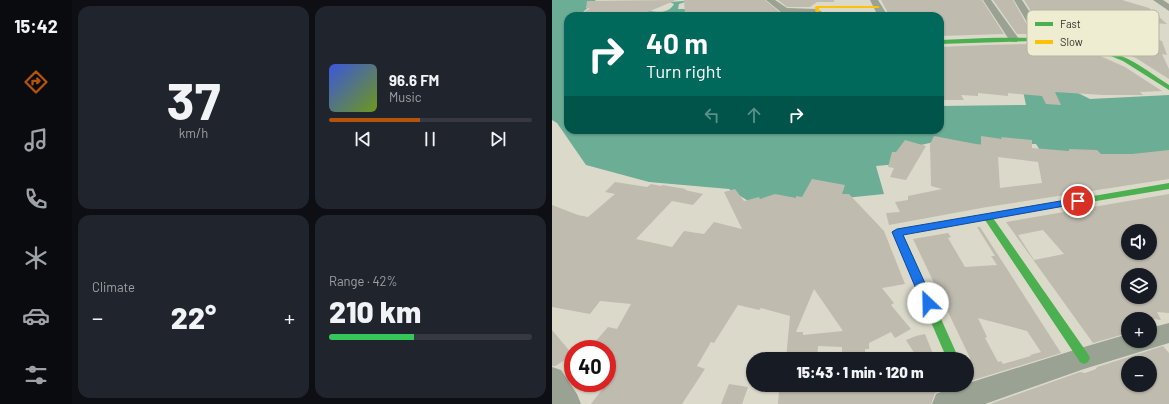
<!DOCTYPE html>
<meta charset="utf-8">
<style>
body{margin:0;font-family:Barlow,sans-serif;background:#20242c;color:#f1f3f6;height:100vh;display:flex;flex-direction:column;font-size:15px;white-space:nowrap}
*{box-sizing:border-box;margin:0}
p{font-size:13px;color:#9ea1a6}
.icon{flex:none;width:22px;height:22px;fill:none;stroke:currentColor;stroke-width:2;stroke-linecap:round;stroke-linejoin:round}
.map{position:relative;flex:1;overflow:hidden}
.side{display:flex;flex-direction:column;gap:6px;padding:6px;background:#0d0f14;width:480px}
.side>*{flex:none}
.hud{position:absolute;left:12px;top:12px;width:380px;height:122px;border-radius:12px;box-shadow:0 1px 3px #0004;background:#00695c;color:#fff;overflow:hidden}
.buttons{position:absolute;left:569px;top:224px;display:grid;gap:8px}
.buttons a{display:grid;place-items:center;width:36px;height:36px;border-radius:50%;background:#171b24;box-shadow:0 1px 3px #0004;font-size:20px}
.speed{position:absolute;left:12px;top:340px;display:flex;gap:8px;font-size:20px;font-weight:700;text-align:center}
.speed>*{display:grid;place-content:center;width:52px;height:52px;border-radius:50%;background:#171b24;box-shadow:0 1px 3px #0004;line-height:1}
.speed .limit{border:6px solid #d22;background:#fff;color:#111}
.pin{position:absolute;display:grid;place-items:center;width:34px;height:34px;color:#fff;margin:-17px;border:2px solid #fff;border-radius:50%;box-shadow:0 1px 4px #0007}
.me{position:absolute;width:44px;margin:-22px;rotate:336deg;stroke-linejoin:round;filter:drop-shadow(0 0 3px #0008)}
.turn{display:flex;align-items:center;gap:14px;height:84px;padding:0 16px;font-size:18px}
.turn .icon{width:52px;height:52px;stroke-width:2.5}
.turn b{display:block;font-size:28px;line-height:34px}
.lanes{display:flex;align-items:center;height:38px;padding:0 16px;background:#0003;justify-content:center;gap:20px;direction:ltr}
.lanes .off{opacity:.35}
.big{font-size:30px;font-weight:800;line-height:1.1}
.side .tile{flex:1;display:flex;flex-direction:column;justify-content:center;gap:6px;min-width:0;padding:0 14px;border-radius:12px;background:#20242c}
.side .dial{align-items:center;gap:0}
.dial b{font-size:52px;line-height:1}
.song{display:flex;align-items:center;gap:12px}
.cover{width:48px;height:48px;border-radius:6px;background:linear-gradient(135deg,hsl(230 70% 55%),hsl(80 70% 35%))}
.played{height:4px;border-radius:2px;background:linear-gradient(90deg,#b45309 45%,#363941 45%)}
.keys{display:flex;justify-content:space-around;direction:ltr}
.heat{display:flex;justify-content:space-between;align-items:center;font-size:22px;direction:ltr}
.charge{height:6px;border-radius:3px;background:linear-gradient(90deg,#34c759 42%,#363941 0)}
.side .tiles{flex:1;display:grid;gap:6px;grid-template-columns:repeat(2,1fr)}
.trip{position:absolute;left:194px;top:352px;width:228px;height:40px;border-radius:20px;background:#171b24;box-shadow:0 1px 3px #0004;font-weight:800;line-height:40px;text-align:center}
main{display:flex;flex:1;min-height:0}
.tabs{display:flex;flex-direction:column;width:72px;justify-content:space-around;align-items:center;background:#090b0e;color:#9ea1a6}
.tabs .icon{width:28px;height:28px}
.tabs .selected{color:#b45309}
.tabs b{font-size:18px;color:#f1f3f6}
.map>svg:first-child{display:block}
.water{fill:#6cad96}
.building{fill:#bfbbaf;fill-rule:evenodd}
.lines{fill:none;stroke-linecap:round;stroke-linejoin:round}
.street{fill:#9aa393;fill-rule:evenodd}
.fast{fill:#4caf50;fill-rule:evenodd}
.slow{fill:#ffc107;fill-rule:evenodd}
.route{fill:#1a73e8;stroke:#114b97}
.key{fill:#eeedd1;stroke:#b6b59e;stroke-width:1}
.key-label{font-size:11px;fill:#333328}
</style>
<main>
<nav class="tabs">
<b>15:42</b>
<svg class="icon selected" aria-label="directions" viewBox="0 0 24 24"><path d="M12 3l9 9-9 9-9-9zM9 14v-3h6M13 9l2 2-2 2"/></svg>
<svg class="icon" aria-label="music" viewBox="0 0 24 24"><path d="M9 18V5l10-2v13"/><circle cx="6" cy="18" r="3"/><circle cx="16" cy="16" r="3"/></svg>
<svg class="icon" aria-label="phone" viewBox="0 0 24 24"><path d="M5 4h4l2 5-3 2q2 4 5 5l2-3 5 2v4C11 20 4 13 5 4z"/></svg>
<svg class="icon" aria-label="climate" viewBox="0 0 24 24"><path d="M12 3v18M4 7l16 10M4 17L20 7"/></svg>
<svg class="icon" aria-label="car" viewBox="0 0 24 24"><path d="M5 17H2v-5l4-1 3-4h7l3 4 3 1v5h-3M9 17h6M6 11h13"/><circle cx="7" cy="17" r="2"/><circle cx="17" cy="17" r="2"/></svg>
<svg class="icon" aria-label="filters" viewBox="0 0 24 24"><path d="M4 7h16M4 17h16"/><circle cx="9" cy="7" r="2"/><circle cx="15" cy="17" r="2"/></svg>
</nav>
<section class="side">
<div class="tiles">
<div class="tile dial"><b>37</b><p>km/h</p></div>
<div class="tile">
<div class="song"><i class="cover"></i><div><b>96.6 FM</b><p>Music</p></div></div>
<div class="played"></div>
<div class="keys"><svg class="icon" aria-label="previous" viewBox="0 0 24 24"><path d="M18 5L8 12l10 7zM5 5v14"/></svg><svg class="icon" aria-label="pause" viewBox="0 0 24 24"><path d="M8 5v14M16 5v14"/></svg><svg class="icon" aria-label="next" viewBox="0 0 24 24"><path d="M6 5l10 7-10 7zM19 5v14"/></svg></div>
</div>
<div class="tile"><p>Climate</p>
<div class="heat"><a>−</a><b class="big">22°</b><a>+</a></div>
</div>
<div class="tile"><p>Range · 42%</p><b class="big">210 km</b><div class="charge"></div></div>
</div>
</section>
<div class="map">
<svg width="617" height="404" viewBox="0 0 617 404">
<rect width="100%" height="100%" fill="#dbdaca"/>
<!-- water -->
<g class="water">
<polygon points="0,0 44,0 29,14 40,16 16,16 16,130 388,130 388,106 474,105 471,91 522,91 538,99 617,95 617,155 497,164 484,144 404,145 391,140 351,149 346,164 324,166 332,194 206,207 177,189 97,182 34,165 5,123 0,120"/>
<path d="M132,1L133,2L127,4L126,9H136L130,16H90L96,11C107,12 116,14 122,4L118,2Z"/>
</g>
<!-- building -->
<g class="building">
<polygon points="124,0 89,15 67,12 68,16 27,16 38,8 34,8 35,1"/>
<polygon points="132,0 213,0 230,14 256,16 133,16"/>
<polygon points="226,0 282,0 282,2 265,2 258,7 235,7"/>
<polygon points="329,0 430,0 452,34 388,36 388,16 385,16 382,12 336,13"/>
<polygon points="441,0 461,0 480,34 465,34"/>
<polygon points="472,0 570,0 597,8 615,24 555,20 555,23 610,41 615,55 610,54 617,69 617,79 584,58 567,51 531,40 494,35"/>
<polygon points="479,44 524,49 546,55 573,67 610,91 588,92 591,95 551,95 503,92 509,105 494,104 490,96 456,93 456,96 426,93 426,96 409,95 412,100 388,100 388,47 434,45"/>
<path d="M382,136L429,145V136L450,139L449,137L480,140V148L517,151V149L545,150L549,154H580L617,150V179L435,207L337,225L334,213L348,212L343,202L356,200V196L390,189L379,186L378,144ZM446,157L486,162L490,183L448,188Z"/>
<polygon points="353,140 374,146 354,180 338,177 342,168 336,167 340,152 344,152"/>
<path d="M260,179L293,185L290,194H297L332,231L353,284L330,288L342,303L339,305L359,329L343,338L339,332L317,343V349H313L314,359H290V347L266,346L265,359H234L238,316L209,308L207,310L186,305L162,343L159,342L145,366L153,369L130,404H39L55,383V349H37L56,327L65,329L79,304L48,301L38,314L0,307V205L26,215L36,217L63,194L53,192L63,182L95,187L99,184L109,186L110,185L134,189L133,190L151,194L141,205L120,201L84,239L120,247L132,231L152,234L162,222L190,229L172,192L183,189L192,201L207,197L208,199L223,194L244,198V196L250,197ZM262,289L291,331L251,335V332H244Z"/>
<path d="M617,194V313L605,312L609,320L586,317L587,319H576V333L541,343L454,222ZM491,230L512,254L482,260L466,235ZM576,231H598V253H576ZM576,275H598V297H576Z"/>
<path d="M425,227H428L509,353L415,382V363L418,358L361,239L396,233L399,237L396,238L413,267L445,265L439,256H443ZM426,318L475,331L489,352L478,355L479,356L451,364L449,361L446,362L433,338L435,337Z"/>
<polygon points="0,330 21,355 3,366 0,366"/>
<polygon points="373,334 383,359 366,359 354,340 364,336"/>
<path d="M611,346L617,353V404H438L528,372L533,373L544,369L545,367ZM576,363H598V385H576Z"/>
<polygon points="177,384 196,387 190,404 169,404"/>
<polygon points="230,385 395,385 397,388 383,393 379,404 226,404 227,391 230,391"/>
</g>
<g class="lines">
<!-- street -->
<g class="street">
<polygon points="214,0 223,0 235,8 265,9 270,12 265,15 230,13"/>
<polygon points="318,0 326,0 336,16 326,16"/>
<polygon points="431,0 439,0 467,39 466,41 458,41"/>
<polygon points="462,0 470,0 495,39 494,41 486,41"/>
<polygon points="601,0 611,0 617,4 617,11"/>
<polygon points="617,323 617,343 532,369 433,404 380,404 384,394 394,390 532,347 576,334 576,341 598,341 598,328"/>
<polygon points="0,367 9,370 25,394 29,404 0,404"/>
</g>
<!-- fast -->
<g class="fast">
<path d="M435,38C483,37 532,38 576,59C590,66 603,76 617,85V90L571,61L549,52L528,46L482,41L388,44V40Z"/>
<polygon points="617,183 617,189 441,218 536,354 538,358 536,362 532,364 528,362 433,220 351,234 407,359 395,359 340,232 342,230"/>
</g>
<!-- slow -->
<polygon class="slow" points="265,6 326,6 328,7 326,8 267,8 268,16 264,16 263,7"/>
</g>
<!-- route -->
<polygon class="route" points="526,198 529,199 530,201 529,203 351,235 382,303 380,306 376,307 372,306 370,303 340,232 345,229"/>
<!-- legend -->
<rect x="475" y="10" width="132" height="46" rx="6" class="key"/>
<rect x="483" y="22" width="18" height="4" fill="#4caf50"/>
<rect x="483" y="40" width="18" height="4" fill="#ffc107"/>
<g class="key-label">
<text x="508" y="28">Fast</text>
<text x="508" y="46">Slow</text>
</g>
</svg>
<div class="buttons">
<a><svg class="icon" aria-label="sound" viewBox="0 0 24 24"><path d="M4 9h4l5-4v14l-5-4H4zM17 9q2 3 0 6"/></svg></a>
<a><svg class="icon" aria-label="layers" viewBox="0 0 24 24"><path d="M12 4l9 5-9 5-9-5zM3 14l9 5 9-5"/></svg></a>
<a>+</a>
<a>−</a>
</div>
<div class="speed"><div class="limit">40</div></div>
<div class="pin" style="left:526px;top:201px;background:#d93025"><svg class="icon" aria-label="arrive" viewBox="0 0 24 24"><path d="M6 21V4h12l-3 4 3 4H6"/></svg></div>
<svg class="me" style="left:376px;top:303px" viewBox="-20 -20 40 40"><circle r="19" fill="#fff"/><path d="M0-13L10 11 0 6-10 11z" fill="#1a73e8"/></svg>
<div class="trip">15:43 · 1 min · 120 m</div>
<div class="hud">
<div class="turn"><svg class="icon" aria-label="right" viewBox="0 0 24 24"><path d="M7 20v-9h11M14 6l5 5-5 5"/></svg><div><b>40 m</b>Turn right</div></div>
<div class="lanes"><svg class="icon off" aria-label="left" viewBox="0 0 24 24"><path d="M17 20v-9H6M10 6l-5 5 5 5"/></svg><svg class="icon off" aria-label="ahead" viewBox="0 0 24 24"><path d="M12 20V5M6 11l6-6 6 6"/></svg><svg class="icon" aria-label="right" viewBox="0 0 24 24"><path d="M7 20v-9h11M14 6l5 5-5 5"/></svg></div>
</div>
</div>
</main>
